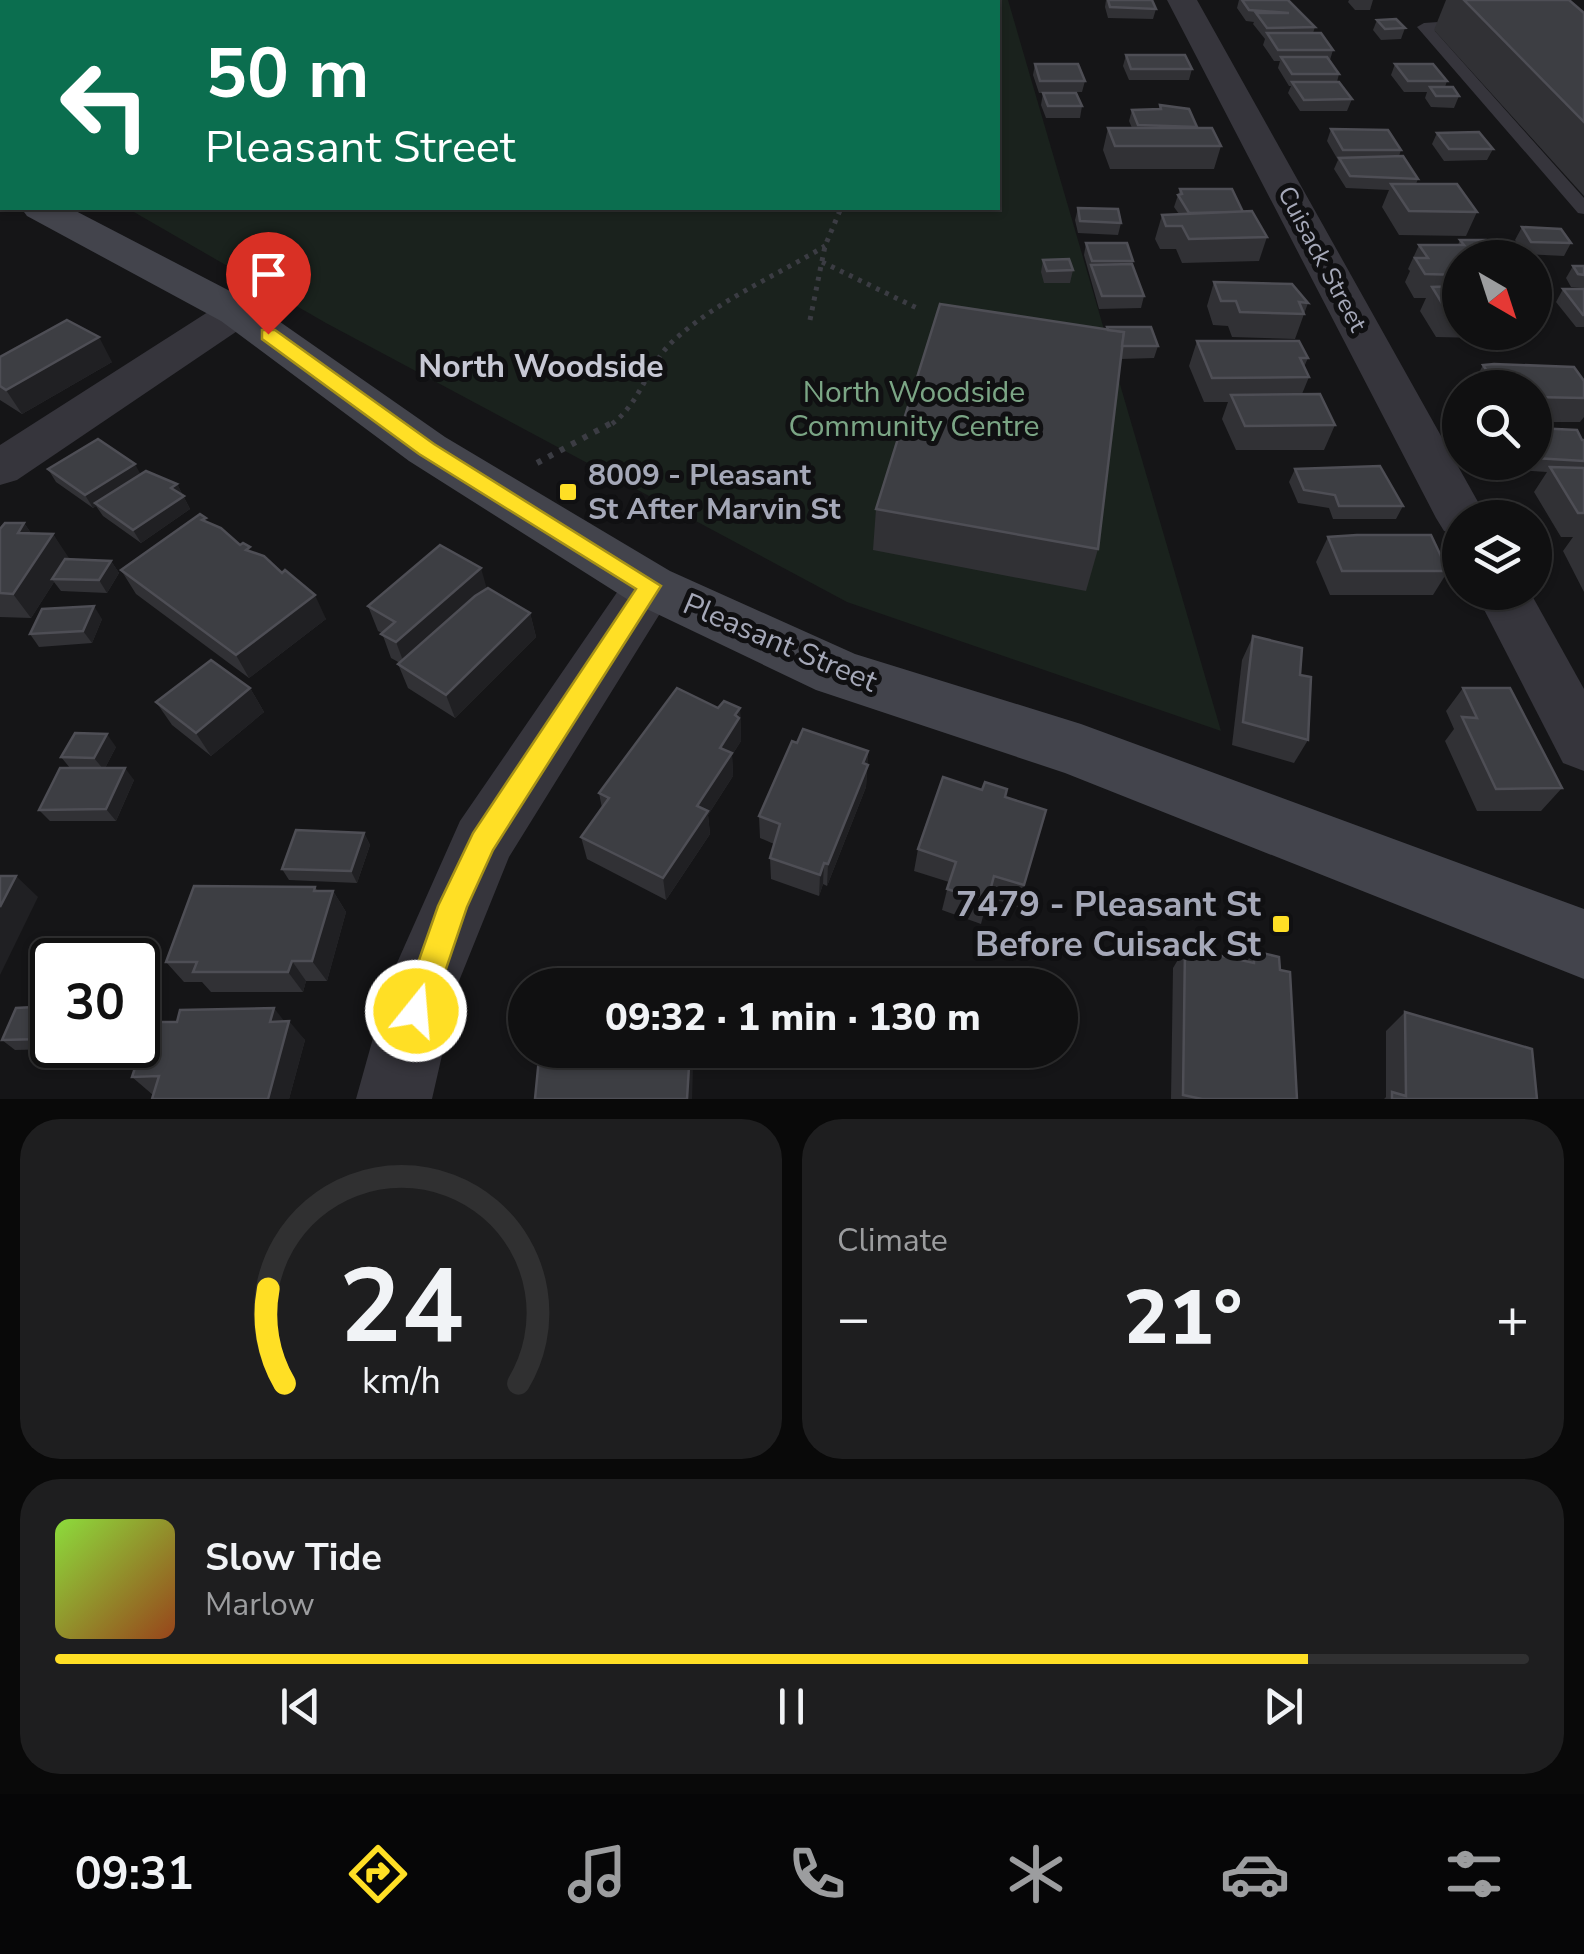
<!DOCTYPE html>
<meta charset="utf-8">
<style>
body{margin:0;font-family:"Nunito Sans",sans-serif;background:#1e1e1f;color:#f1f3f6;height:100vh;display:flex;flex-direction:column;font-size:38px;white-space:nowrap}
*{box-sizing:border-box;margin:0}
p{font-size:32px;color:#9c9d9f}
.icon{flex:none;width:55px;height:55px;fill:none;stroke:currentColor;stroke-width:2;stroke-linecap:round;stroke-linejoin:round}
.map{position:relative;height:1099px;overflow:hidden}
.details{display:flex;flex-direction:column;gap:20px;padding:20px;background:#090909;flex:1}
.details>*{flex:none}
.banner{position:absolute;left:0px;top:0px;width:1000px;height:210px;box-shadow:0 2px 8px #0004,0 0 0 2px #303031;background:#0b6e4f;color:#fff;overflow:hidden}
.needle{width:65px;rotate:141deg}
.fabs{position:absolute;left:1442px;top:240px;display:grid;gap:20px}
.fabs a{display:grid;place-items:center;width:110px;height:110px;border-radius:50%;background:#101011;box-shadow:0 2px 8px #0004,0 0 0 2px #303031;font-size:50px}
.speed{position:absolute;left:30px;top:938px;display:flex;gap:20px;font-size:50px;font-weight:700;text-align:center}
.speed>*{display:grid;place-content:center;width:130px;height:130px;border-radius:50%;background:#101011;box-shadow:0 2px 8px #0004,0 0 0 2px #303031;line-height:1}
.speed .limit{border:5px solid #111;border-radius:15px;background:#fff;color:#111}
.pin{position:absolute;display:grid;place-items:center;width:85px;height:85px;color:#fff;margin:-102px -42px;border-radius:50% 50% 50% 0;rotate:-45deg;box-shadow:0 0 10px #0007}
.pin .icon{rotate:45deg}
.me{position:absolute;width:110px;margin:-55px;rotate:17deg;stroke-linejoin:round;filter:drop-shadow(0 0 8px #0008)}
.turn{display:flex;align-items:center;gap:35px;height:210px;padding:0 40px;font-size:45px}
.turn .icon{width:130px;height:130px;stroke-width:2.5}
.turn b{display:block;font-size:70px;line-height:85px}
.big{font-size:75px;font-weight:800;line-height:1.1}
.details .widget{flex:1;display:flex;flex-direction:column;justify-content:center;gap:15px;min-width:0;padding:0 35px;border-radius:40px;background:#1e1e1f}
.details .dial{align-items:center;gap:0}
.dial svg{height:260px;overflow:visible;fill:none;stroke:#303031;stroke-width:7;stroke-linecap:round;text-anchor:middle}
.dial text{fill:#f1f3f6;stroke:none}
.song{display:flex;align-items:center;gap:30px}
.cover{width:120px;height:120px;border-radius:15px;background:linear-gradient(135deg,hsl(90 70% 55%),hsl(20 70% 35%))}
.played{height:10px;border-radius:5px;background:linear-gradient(90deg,#ffdf25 85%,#303031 85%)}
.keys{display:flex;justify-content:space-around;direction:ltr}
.heat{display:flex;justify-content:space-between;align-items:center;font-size:55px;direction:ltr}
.details .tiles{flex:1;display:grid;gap:20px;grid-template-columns:1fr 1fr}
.widget:last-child{grid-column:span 2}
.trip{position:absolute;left:508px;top:968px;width:570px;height:100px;border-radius:50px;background:#101011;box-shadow:0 2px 8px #0004,0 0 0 2px #303031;font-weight:800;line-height:100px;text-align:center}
.tab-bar{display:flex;height:160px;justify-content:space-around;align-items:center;background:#060607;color:#9c9d9f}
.tab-bar .icon{width:70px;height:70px}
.tab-bar .on{color:#ffdf25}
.tab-bar b{font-size:45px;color:#f1f3f6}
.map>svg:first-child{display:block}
.green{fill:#1a221d}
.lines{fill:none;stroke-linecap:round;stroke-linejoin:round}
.path-far1{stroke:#3b3c43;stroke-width:5;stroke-dasharray:4 6;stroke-linecap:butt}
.path{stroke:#3b3c43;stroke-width:6;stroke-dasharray:5 8;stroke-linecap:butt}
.lane{fill:#36353c;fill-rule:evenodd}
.street{fill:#36353c;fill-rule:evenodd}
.secondary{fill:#43444c;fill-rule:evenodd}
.wall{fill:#313135}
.shaded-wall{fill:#202023}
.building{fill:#3d3e43;stroke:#4e4e55;stroke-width:2.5}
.route{fill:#ffdf25;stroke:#a69118;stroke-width:2.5}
.poi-dot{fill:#ffdf25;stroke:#101012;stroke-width:4}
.labels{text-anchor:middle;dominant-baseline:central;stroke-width:10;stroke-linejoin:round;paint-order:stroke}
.far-street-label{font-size:25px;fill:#a5a8b8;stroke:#101012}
.park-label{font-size:30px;fill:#7ba585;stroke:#101012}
.poi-label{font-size:30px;font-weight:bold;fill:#a5a8b8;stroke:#101012;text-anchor:start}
.street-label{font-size:30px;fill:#a5a8b8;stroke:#101012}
.neighbourhood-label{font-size:32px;font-weight:bold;fill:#c7c8d4;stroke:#101012}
.near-poi-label{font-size:35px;font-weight:bold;fill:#a5a8b8;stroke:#101012;text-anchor:end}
</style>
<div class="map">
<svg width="1584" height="1099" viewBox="0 0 1584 1099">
<rect width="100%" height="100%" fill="#151517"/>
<!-- green -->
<polygon class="green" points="354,0 1008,0 1221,731 847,602 326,323 127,208 998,208 998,2"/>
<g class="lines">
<!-- path-far1 -->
<g class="path-far1">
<polyline points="822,262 921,310"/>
<polyline points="810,320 825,246 841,208"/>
<path d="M612,424C641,402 647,366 672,342C716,301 774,277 825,246"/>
</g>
<!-- path -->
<polyline class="path" points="537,463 615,421"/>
<!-- lane -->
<polygon class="lane" points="1466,20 1473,24 1471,27 1435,31 1584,198 1584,214 1578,213 1417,27 1424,23"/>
<!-- street -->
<g class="street">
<polygon points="1167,0 1197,0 1487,518 1460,518 1460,536 1444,531 1436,518"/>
<polygon points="237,299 252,303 258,312 252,321 17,480 0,485 0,445 222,303"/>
<polygon points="650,566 669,572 677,586 509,857 459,981 432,1099 356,1099 389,981 460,821 631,572"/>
<polygon points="1475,592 1530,592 1584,689 1584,771 1563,763"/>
</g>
<!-- secondary -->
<g class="secondary">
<polygon points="0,173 2,174 2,199 0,198"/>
<polygon points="21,208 70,208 253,303 445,437 670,571 855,654 1081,724 1584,909 1584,979 1065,773 816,690 630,601 409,461 221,321 27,216"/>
</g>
</g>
<!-- wall -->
<g class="wall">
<polygon points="1106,0 1152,0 1156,9 1153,19 1108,18 1105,7"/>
<polygon points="1239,0 1288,0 1315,27 1313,33 1333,50 1330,60 1339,74 1337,82 1352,99 1347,111 1300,111 1288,93 1291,86 1289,86 1278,68 1280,61 1274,61 1263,45 1265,39 1253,24 1254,22 1246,21 1237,8"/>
<polygon points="1349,0 1373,0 1370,10 1355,10 1348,2"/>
<polygon points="1446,0 1569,0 1584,13 1584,196 1434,30"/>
<polygon points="1377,20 1405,28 1401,39 1381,40 1373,30"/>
<polygon points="1126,55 1192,69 1189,80 1129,80 1123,66"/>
<polygon points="1035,64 1085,81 1082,92 1039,93 1033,75"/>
<polygon points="1395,64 1447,81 1445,87 1459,96 1454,108 1431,107 1425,98 1427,92 1404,92 1391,75"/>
<polygon points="1043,93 1082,106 1080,118 1046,118 1041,105"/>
<polygon points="1160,105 1197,127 1221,146 1214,169 1110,169 1103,150 1108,128 1132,128 1129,121 1132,110 1159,109"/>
<polygon points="1331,129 1401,150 1399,156 1418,179 1416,184 1477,212 1466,236 1399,235 1382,207 1389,190 1346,188 1334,169 1338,160 1327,141"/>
<polygon points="1437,133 1493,149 1487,160 1444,161 1432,144"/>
<polygon points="1180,189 1243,212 1267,237 1259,261 1182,263 1176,249 1160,249 1155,239 1162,215 1179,214 1174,207"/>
<polygon points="1078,208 1121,223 1118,235 1078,233 1075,220"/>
<polygon points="1522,227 1571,243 1564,256 1524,254 1515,240"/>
<polygon points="1460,240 1486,240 1460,258 1460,332 1526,332 1522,339 1436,337 1420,311 1426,298 1414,298 1405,282 1410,271 1408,269 1419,245 1458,245"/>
<polygon points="1086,243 1133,261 1132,265 1144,296 1141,308 1099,309 1084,255"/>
<polygon points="1043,260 1073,270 1070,283 1044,283 1041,272"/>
<polygon points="1573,266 1584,266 1584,288 1571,287 1566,278"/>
<polygon points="1214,282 1308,303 1295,339 1232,337 1228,326 1213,325 1207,306"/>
<polygon points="1563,289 1584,289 1584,327 1576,327 1556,302"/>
<polygon points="940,304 1158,346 1154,358 1121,359 1098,549 1086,591 873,550 876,509"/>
<polygon points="1197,341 1308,358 1304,367 1309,377 1302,394 1335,425 1324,450 1236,450 1222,419 1228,402 1204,402 1189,366"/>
<polygon points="0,357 112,362 22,414 0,400"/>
<polygon points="1483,365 1584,381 1584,417 1580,422 1535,422 1535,388 1471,388"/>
<polygon points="1535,428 1584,440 1584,592 1563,551 1573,537 1561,537 1534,492 1547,472 1518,470 1515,462 1535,462"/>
<polygon points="48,469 141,474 177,484 190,509 141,543 103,516 96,506 93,508 56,482"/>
<polygon points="1295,469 1403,506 1396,519 1333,519 1329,508 1298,503 1289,482"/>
<polygon points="24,523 31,533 53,534 68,559 111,561 119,573 107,593 61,591 54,582 31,618 0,617 0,529"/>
<polygon points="208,523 282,573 326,619 249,678 136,594 121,570"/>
<polygon points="1328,537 1448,571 1433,595 1330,595 1316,562"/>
<polygon points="487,589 530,613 536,637 455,718 408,688 398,664 400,663 391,658 382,633 378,631 368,606"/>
<polygon points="102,619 92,643 39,647 30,634"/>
<polygon points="1253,636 1300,675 1308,740 1294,763 1232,745 1242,660"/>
<polygon points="250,688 264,712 211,756 172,725 156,702"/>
<polygon points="1463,688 1562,788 1541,811 1477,811 1445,741 1454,729 1446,711"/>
<polygon points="740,708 741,741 732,755 733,776 708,815 710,834 666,900 587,859 581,837 602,808 599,793"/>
<polygon points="797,743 868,751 866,787 827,886 823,884 819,896 771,879 770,858 774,844 760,838 759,816"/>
<polygon points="116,747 105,768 134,780 116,821 50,821 39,810 70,768 61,757"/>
<polygon points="1005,797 1046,810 1018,907 988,897 981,924 942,910 949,882 914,871 918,849"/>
<polygon points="364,833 370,845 357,883 289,880 282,869"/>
<polygon points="315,887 318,891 333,891 346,912 327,981 306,981 303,992 211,992 202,982 184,982 166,962"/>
<polygon points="1185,948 1247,961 1254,951 1297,1099 1171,1099 1173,968"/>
<polygon points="52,1006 54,1049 15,1050 2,1040"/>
<polygon points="1405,1012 1537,1099 1384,1099 1386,1097 1386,1031"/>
<polygon points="284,1021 305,1040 289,1099 152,1099 153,1095 132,1077"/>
</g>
<!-- shaded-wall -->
<g class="shaded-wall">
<polygon points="156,0 177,0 178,2 150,2"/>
<polygon points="99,337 112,362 22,414 6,390"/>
<polygon points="135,464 142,477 93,508 85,495"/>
<polygon points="177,484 190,509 141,543 133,530 171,488"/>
<polygon points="24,523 41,548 18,533"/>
<polygon points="53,534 69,558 56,579 52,579 54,582 31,618 13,594"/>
<polygon points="111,561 119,573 107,593 99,580"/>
<polygon points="481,568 488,593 405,666 396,642"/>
<polygon points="315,595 326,619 249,678 236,655"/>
<polygon points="94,606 102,619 92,643 83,631"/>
<polygon points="530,613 536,637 455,718 446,695"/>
<polygon points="250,688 264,712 211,756 196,733"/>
<polygon points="740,708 741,741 732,755 733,776 708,815 710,834 666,900 663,878 697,806 720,748 735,715"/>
<polygon points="107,734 116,747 104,770 94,758"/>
<polygon points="868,751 866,787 827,886 828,864"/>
<polygon points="125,768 134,780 116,821 106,809"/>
<polygon points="364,833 370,845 357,883 351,871"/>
<polygon points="824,863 823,884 819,896 820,875"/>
<polygon points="16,876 38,897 0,975 0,907"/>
<polygon points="315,887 328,907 333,891 346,912 327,981 312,961 314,891"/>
<polygon points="292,961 306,981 303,992 288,972"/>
<polygon points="274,1008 288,1026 289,1021 305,1040 289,1099 268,1099 270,1022"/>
<polygon points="52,1013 52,1045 56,1045 54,1049 42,1039"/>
<polygon points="690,1050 693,1067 692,1099 687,1099"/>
</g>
<!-- building -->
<g class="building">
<polygon points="62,0 156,0 150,2 55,2"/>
<polygon points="178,0 288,0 290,2 180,2"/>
<polygon points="1108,0 1152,0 1156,9 1110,7"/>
<polygon points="1242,0 1288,0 1315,27 1267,28 1256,13 1289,13 1249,10"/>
<polygon points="1464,0 1569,0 1584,13 1584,122"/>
<polygon points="1396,19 1405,28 1385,29 1377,20"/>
<polygon points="1267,33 1321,33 1333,50 1278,50"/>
<polygon points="1126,55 1185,55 1192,69 1131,69"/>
<polygon points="1281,57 1327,57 1339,74 1292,74"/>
<polygon points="1035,64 1078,64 1085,81 1040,81"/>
<polygon points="1395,64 1433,64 1447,81 1408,81"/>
<polygon points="1292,82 1339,82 1352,99 1304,100"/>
<polygon points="1430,87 1453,87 1459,96 1436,96"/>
<polygon points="1043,93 1076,93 1082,106 1048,106"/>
<polygon points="1160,105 1189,109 1197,127 1138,125 1132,110 1161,109"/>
<polygon points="1108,128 1212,128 1221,146 1115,146"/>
<polygon points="1331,129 1388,130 1401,150 1343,150"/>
<polygon points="1479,132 1493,149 1449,149 1437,133"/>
<polygon points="1403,156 1418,179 1350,176 1339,158"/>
<polygon points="1391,184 1457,184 1477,212 1409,211"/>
<polygon points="1180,189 1232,189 1243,212 1189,213 1178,195 1182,194"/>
<polygon points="1078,208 1118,209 1121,223 1080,221"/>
<polygon points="1252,211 1267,237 1189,239 1182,226 1166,226 1162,215"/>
<polygon points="1522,227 1561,229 1571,243 1531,242"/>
<polygon points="1460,240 1486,240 1499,258 1460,258 1460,275 1425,274 1415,258 1428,258 1419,245 1464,245"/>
<polygon points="1086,243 1127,243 1133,261 1092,261"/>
<polygon points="1069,259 1073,270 1047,271 1043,260"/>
<polygon points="1132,264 1144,296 1102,296 1091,265"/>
<polygon points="1573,266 1584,266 1584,275 1578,274"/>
<polygon points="1214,282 1292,284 1308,303 1299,302 1304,314 1240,312 1236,301 1221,301"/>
<polygon points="1460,286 1460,313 1448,313 1432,287"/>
<polygon points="1563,289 1584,289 1584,315 1583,315"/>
<polygon points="940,304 1124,332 1098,549 876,509"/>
<polygon points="67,320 99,337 6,390 0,386 0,357"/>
<polygon points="1107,327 1151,327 1158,346 1122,346 1124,332 1108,330"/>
<polygon points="1197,341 1299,341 1308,358 1300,358 1309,377 1212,378"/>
<polygon points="1494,364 1574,367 1584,381 1584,398 1535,397 1535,388 1498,388 1483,365"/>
<polygon points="1320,394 1335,425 1245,426 1231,395"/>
<polygon points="1535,428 1577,430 1582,440 1584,440 1584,461 1535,458"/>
<polygon points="98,439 135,464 85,495 48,469"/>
<polygon points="1380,466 1403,506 1339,506 1335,495 1304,490 1295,469"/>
<polygon points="1550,467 1584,468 1584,513 1578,513"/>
<polygon points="146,471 177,484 171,488 184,496 133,530 95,503"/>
<polygon points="200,514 206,518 202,520 221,528 240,545 243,543 250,547 246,550 264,556 282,573 285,570 315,595 236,655 121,570"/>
<polygon points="5,523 24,523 18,533 53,534 13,594 0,593 0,529"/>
<polygon points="1357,535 1431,535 1448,571 1342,571 1328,537"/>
<polygon points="440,545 481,568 396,642 381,634 395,622 368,606"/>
<polygon points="65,559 111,561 99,580 52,579"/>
<polygon points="488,588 530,613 446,695 398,664 475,596"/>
<polygon points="94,606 83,631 30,634 42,609"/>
<polygon points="1253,636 1302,648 1300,675 1311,677 1308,740 1243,722"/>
<polygon points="211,660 250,688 196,733 156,702"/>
<polygon points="677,688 718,708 724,701 740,708 735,715 739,718 720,748 732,753 697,806 708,811 663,878 581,837 609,798 599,793"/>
<polygon points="1463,688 1510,688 1562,788 1496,789 1462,717 1477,718"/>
<polygon points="803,729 868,751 863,763 868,765 828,864 824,863 820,875 770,858 780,824 759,816 792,741 797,743"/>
<polygon points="75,733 107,734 94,758 61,757"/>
<polygon points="60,768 125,768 106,809 39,810"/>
<polygon points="943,777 982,790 985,782 1007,789 1005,797 1046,810 1024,885 994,876 987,902 947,889 956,862 918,849"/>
<polygon points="296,830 364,833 351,871 282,869"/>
<polygon points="0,876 16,876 0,907"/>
<polygon points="194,886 315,887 314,891 333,891 312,961 292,961 288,972 193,972 197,962 166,962"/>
<polygon points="1185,948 1254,963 1254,951 1279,957 1280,970 1290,972 1297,1099 1202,1099 1183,1095"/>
<polygon points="52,1006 52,1013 42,1039 2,1040 16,1008"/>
<polygon points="274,1008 270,1022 289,1021 268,1099 152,1099 159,1076 132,1077 150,1022 177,1022 180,1010"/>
<polygon points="1405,1012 1532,1049 1537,1099 1392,1099 1392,1092 1406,1096"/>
<polygon points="690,1050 687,1099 535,1099 539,1058 563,1060 562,1051"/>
</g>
<!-- route -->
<polygon class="route" points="262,330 275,330 434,444 661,586 493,850 467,907 428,1022 416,1026 405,1022 401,1011 438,906 473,833 636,589 419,454 262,339"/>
<!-- markers -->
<g class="poi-dot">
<rect x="558" y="482" width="20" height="20" rx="5"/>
<rect x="1271" y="914" width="20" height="20" rx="5"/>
</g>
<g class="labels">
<!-- far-street labels -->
<g class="far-street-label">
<text transform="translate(1322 259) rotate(62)">Cuisack Street</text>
</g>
<!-- park labels -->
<g class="park-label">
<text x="914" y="392">North Woodside<tspan x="914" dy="34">Community Centre</tspan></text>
</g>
<!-- poi labels -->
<g class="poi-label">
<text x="588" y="475">8009 - Pleasant<tspan x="588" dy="34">St After Marvin St</tspan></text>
</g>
<!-- street labels -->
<g class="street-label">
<text transform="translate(780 643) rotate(23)">Pleasant Street</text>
</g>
<!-- neighbourhood labels -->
<g class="neighbourhood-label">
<text x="541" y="366">North Woodside</text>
</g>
<!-- near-poi labels -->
<g class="near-poi-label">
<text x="1261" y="904">7479 - Pleasant St<tspan x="1261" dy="40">Before Cuisack St</tspan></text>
</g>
</g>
</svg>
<div class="fabs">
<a><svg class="needle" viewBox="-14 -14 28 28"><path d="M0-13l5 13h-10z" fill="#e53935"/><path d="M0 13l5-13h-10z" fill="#9c9d9f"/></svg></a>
<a><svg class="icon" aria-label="search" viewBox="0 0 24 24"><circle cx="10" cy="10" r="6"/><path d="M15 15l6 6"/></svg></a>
<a><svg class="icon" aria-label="layers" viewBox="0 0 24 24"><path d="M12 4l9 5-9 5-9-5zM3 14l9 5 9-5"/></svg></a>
</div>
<div class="speed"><div class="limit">30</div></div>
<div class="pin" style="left:268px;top:334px;background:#d93025"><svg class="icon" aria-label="arrive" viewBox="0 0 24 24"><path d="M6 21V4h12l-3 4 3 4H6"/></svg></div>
<svg class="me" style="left:416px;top:1011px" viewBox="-20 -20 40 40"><circle r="17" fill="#ffdf25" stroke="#fff" stroke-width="3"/><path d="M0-11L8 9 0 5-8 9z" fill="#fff"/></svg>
<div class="trip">09:32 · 1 min · 130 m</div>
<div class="banner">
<div class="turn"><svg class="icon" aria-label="left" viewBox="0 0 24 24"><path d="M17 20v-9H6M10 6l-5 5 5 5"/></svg><div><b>50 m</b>Pleasant Street</div></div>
</div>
</div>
<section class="details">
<div class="tiles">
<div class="widget dial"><svg viewBox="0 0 100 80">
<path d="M14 69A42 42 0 1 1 86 69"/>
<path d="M14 69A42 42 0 0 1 9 40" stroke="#ffdf25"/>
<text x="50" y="56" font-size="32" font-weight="700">24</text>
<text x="50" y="72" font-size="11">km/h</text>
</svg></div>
<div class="widget"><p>Climate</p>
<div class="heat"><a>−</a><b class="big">21°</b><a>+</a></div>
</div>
<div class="widget">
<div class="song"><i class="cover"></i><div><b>Slow Tide</b><p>Marlow</p></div></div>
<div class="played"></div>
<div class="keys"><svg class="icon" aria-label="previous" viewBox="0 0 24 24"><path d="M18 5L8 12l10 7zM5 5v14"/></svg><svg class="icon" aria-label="pause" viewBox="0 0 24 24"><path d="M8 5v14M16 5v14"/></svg><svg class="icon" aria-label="next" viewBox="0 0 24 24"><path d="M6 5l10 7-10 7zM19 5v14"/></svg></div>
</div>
</div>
</section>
<nav class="tab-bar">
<b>09:31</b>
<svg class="icon on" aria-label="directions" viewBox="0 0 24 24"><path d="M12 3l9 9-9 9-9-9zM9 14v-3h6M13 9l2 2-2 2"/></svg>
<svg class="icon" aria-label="music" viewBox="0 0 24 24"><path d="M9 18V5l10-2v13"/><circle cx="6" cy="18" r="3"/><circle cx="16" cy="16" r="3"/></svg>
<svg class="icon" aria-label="phone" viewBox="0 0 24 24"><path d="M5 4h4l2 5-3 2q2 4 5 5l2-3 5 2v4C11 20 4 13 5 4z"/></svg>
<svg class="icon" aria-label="climate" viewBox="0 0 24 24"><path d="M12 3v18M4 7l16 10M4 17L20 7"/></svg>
<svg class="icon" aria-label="car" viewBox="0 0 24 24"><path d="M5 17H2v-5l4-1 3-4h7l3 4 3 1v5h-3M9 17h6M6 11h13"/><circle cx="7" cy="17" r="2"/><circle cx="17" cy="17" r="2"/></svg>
<svg class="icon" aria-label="filters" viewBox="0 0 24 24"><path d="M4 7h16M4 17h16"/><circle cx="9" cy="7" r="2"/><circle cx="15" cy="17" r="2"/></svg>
</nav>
